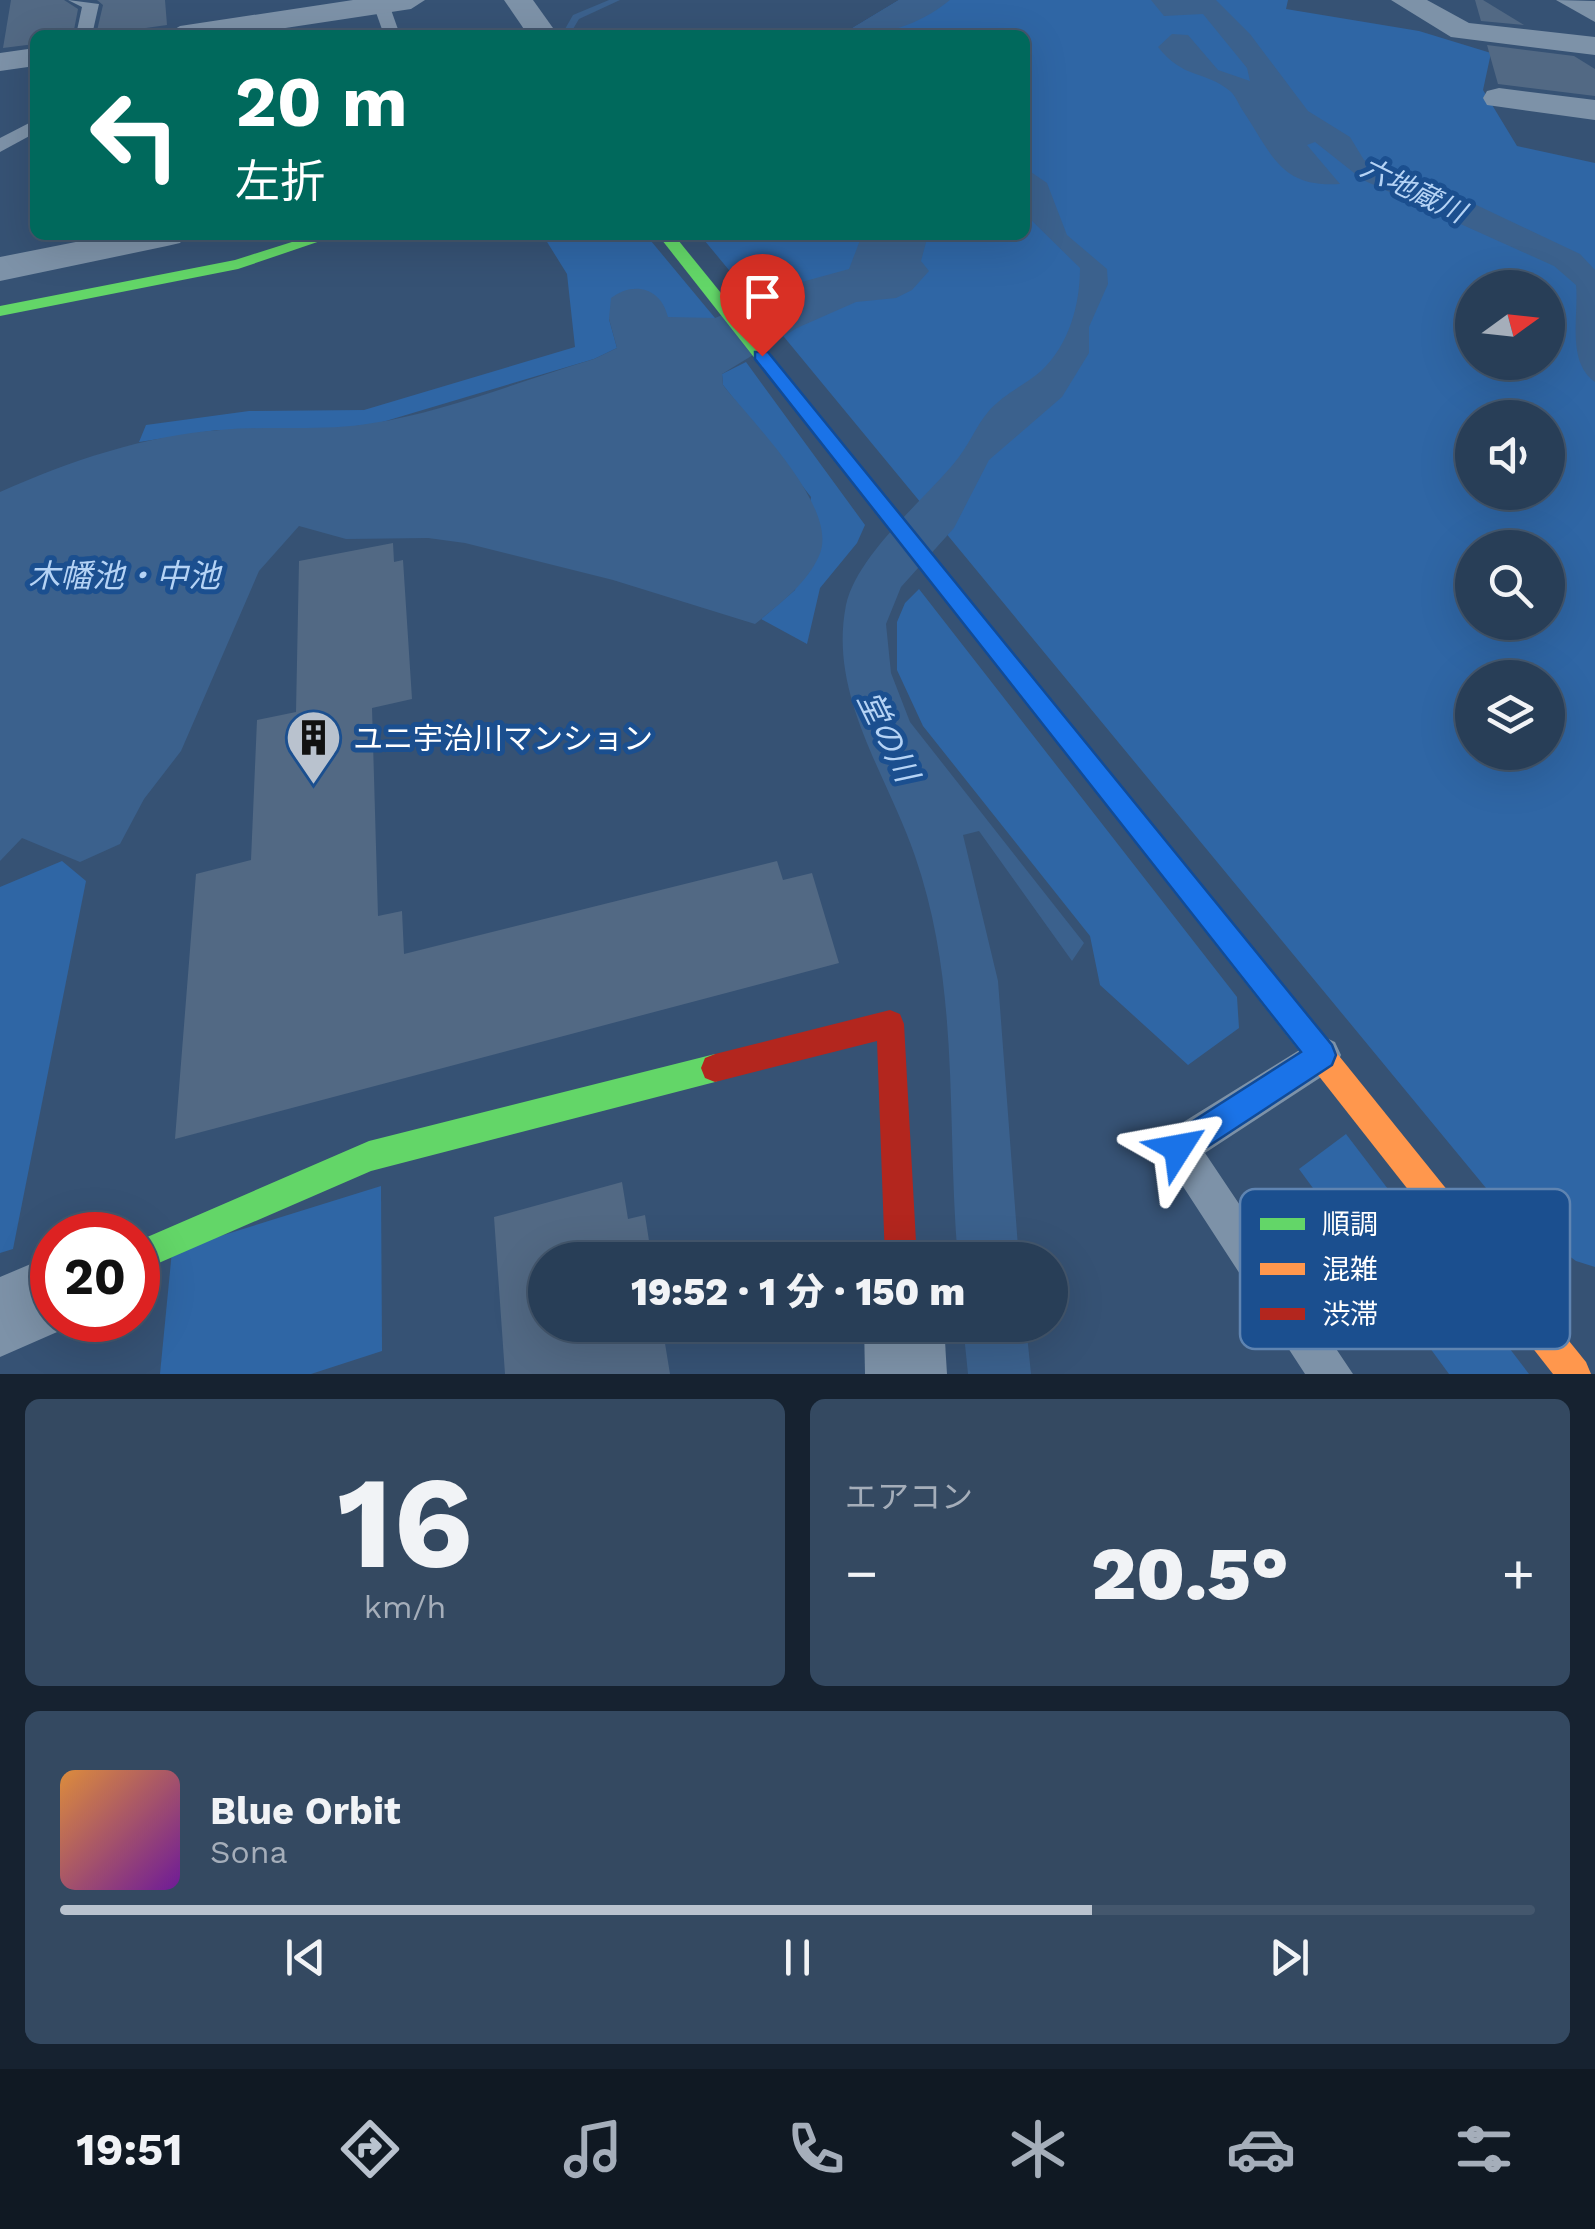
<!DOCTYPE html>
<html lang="ja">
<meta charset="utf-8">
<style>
body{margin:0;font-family:"Work Sans","Noto Sans JP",sans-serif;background:#344961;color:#f1f3f6;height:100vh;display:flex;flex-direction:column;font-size:38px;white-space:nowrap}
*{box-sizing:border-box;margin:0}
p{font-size:32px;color:#a5aeba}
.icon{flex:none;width:55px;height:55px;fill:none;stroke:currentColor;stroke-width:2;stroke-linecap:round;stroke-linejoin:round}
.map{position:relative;height:1374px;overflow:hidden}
.drawer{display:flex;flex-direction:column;gap:25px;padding:25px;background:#162230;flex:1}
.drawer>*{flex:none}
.banner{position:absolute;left:30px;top:30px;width:1000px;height:210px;border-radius:15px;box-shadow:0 10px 40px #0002,0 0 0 2px #44576d;background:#00695c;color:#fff;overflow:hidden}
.needle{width:65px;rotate:75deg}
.buttons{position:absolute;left:1455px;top:270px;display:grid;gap:20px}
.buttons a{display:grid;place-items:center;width:110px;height:110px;border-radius:50%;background:#283e57;box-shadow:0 10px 40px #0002,0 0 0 2px #44576d;font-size:50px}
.speed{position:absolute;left:30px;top:1212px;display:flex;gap:20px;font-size:50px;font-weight:700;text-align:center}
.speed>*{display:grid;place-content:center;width:130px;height:130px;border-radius:50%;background:#283e57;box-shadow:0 10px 40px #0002,0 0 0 2px #44576d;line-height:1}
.speed .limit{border:15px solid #d22;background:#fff;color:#111}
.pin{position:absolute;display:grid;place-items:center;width:85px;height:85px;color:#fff;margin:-102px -42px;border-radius:50% 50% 50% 0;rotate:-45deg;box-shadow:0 0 10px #0007}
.pin .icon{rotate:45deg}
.me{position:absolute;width:110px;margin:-55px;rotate:56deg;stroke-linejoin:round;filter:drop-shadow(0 0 8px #0008)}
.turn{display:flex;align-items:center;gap:35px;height:210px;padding:0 40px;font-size:45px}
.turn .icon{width:130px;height:130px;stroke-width:2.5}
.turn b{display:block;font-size:70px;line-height:85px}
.big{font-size:75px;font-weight:800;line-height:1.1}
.drawer .card{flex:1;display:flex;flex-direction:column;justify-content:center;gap:15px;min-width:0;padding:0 35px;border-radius:15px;background:#344961}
.drawer .dial{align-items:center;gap:0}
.dial b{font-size:130px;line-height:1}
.song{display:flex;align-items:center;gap:30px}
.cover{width:120px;height:120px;border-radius:15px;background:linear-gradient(135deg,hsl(30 70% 55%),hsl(280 70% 35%))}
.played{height:10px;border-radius:5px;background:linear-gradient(90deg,#b9c2ce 70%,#44576d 70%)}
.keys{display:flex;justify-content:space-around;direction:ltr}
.heat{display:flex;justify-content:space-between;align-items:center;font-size:55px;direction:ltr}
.drawer .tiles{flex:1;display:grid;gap:25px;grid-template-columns:1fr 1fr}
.card:last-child{grid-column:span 2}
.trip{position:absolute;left:528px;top:1242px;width:540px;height:100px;border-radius:50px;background:#283e57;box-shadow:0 10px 40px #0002,0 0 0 2px #44576d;font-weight:800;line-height:100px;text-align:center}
.tabs{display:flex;height:160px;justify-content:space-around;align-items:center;background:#101923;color:#a5aeba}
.tabs .icon{width:70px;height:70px}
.tabs .current{color:#b9c2ce}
.tabs b{font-size:45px;color:#f1f3f6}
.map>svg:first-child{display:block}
.green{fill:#2f66a5;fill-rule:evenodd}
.water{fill:#3b618d}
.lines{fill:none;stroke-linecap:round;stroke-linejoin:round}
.stream{fill:#3b618d;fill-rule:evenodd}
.building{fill:#526984}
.lane{fill:#7d92a8;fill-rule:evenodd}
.street{fill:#7d92a8;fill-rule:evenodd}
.fast{fill:#63d668;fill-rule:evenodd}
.slow{fill:#ff974d;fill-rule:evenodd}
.jam{fill:#b3261e;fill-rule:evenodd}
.route{fill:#1a73e8;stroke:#114b97;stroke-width:2.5}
.labels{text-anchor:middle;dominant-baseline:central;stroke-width:10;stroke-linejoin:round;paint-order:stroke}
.far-water-label{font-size:28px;font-style:italic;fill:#b5d3f5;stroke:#1b4f8f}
.poi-label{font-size:30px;fill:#fff;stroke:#1b4f8f;text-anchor:start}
.water-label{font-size:32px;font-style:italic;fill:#b5d3f5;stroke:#1b4f8f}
.key{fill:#1b4f8f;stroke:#5f84b1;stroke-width:2.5}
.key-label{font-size:28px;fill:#fff}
</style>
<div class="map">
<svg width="1595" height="1374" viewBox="0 0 1595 1374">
<rect width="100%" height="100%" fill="#365274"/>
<!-- green -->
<g class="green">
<path d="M899,0H1288L1286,9L1419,31L1491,53L1483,90L1517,146L1595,163V1267L1576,1261L1500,1205L700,235H1025V35H841ZM1472,288H1548V362H1472ZM1472,418H1548V492H1472ZM1472,548H1548V622H1472ZM1472,678H1548V752H1472Z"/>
<polygon points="552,235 646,235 715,318 609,319 617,348 594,359 379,423 326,430 217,430 139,442 146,425 249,411 364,410 575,347 567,274 544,237"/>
<polygon points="746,362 865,525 857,543 820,588 807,644 761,619 795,590 811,497 723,385 722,374"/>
<polygon points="919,589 1237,997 1239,1028 1188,1065 1100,985 1090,936 923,726 897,670 897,622 905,603"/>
<polygon points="62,861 86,881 13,1249 0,1253 0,887"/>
<polygon points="1346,1134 1529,1374 1449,1374 1299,1169"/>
<polygon points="381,1186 382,1351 311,1374 160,1374 172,1251"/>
</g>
<!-- water -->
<g class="water">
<path d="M899,0H950C917,27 883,35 841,35Z"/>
<path d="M1151,0H1216L1250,34L1308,111L1350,137L1364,160L1431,191L1449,192L1580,254L1595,270V382C1566,362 1579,315 1576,285L1554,266L1363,180L1315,142L1307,145L1340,184C1280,188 1272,154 1243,111C1239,105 1235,95 1230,91C1205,70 1184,80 1158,47L1172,34L1188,35L1218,70L1250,81L1247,68L1203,14L1164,16Z"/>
<path d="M1025,168L1047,183L1067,235L1107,269L1108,284L1089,327V353L1062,397L989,460L954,528L901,587L886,624L891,673L910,722L1084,943L1072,961L979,831L963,835L998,981L1019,1260H958C946,1123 961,989 915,856C887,774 828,695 846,605C857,555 923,501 955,462C968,447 976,426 988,412C1003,394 1025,385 1041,371C1069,345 1080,305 1080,268L1025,214Z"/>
<path d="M862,235H928L921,261L929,271L912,290L896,298L856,302L797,328L722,374L723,385C751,421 841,509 819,556C806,585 778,605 755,624L613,580L465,543L428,538L346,539L299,526L259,571L181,751L144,799L120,844L80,862L22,838L0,861V492C70,461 143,436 220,430C272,425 322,432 373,423C445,412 523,380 594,359L617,348L609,319L611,298C633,281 661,287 668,317L715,318L798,283L849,269Z"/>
<polygon points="963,1325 1026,1325 1031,1374 968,1374"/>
</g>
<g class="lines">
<!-- stream -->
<polygon class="stream" points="609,0 620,0 579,19 573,29 579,35 570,35 565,29 573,15"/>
</g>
<!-- building -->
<g class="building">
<polygon points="11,0 64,0 78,9 73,35 35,35 35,44 3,48"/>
<polygon points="97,0 165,0 167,25 96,35 103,5"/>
<polygon points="1475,0 1483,0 1524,25 1481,21"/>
<polygon points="1487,45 1574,56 1595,69 1595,96 1498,84"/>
<polygon points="393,543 394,562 403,560 412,699 372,708 378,916 402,911 404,954 777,861 783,880 812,873 839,963 175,1139 196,874 251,860 257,720 296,712 299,561"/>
<polygon points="622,1182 628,1219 645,1215 652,1260 545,1260 545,1325 662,1325 670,1374 505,1374 494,1217"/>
</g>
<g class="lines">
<!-- lane -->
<g class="lane">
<polygon points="68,0 99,4 92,35 76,35 82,7"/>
<polygon points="378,0 389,4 400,35 384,35 373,4"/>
<polygon points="35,120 35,133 0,152 0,138"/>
<polygon points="1322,1036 1335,1042 1341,1055 1335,1068 1205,1153 1353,1374 1305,1374 1158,1148 1164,1134"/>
</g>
<!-- street -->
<g class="street">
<polygon points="353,0 425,0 411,9 239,35 165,35 180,26"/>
<polygon points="504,0 533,0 558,35 528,35"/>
<polygon points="1391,0 1427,0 1469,23 1595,37 1595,55 1451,37"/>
<polygon points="1556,0 1595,1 1595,22"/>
<polygon points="35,48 35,66 0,71 0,53"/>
<polygon points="1499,88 1595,100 1595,120 1487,105 1483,98 1487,91"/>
<polygon points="111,235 186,235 180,243 167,246 0,281 0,257"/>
<polygon points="52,1255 52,1320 80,1322 0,1357 0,1277"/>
<polygon points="864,1325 944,1325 947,1374 865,1374"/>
</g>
<!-- fast -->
<g class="fast">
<polygon points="314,235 338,235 238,269 0,316 0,306 235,260"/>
<polygon points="658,235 674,235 1327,1041 1331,1051 1327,1061 1317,1065 1307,1061"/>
<polygon points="715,1054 725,1058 729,1068 725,1078 715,1082 371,1171 138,1272 138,1241 369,1141"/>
</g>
<!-- slow -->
<polygon class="slow" points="1317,1037 1327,1041 1586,1362 1591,1374 1553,1374 1307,1061 1303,1051 1307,1041"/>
<!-- jam -->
<polygon class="jam" points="890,1010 900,1014 904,1024 917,1260 885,1260 877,1041 715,1082 705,1078 701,1068 705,1058 715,1054"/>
</g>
<!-- route -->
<polygon class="route" points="755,352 768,352 1332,1045 1336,1055 1332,1065 1189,1159 1178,1163 1168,1159 1163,1148 1168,1137 1301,1052 755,359"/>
<!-- icons -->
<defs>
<symbol id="building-pin" viewBox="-11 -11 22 30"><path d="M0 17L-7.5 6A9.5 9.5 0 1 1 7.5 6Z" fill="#b9c2ce" stroke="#1b4f8f"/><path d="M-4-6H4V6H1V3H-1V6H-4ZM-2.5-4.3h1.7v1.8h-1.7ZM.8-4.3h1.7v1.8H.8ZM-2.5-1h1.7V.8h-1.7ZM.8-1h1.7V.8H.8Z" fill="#111"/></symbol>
</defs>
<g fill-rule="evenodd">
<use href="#building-pin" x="282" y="706" width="63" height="86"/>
</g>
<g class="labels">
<!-- far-water labels -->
<g class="far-water-label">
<text transform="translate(1413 190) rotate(26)">六地蔵川</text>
</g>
<!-- poi labels -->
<g class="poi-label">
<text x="353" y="738">ユニ宇治川マンション</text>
</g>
<!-- water labels -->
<g class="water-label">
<text x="124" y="576">木幡池・中池</text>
<text transform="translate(888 736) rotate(64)">堂の川</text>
</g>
</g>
<!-- legend -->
<rect x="1240" y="1189" width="330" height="160" rx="15" class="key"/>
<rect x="1260" y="1218" width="45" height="12" fill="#63d668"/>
<rect x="1260" y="1263" width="45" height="12" fill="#ff974d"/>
<rect x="1260" y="1308" width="45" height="12" fill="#b3261e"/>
<g class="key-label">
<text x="1322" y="1234">順調</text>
<text x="1322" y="1279">混雑</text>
<text x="1322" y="1324">渋滞</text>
</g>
</svg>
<div class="buttons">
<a><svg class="needle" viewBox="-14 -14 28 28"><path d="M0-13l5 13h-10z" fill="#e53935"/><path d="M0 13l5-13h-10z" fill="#a5aeba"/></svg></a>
<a><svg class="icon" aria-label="sound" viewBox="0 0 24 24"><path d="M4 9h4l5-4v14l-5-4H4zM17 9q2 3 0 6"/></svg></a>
<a><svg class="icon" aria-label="search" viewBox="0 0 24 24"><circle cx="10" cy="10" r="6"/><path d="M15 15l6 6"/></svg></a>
<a><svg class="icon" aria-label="layers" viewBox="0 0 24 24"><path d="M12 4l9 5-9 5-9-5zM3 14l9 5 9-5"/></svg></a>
</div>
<div class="speed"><div class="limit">20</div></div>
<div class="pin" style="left:762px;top:356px;background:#d93025"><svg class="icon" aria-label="arrive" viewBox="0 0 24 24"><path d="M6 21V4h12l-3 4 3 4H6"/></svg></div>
<svg class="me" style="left:1178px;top:1148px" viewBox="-20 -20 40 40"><path d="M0-17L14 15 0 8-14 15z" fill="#1a73e8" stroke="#fff" stroke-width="4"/></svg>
<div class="trip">19:52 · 1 分 · 150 m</div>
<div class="banner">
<div class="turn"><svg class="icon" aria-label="left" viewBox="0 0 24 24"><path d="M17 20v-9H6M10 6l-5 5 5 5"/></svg><div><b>20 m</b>左折</div></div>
</div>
</div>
<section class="drawer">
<div class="tiles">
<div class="card dial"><b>16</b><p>km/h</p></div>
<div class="card"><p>エアコン</p>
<div class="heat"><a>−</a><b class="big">20.5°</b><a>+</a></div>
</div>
<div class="card">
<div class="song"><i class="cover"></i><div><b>Blue Orbit</b><p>Sona</p></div></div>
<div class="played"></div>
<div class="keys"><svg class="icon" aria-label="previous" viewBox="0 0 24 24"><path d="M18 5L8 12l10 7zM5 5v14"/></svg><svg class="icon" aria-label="pause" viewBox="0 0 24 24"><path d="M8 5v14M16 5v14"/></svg><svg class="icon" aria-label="next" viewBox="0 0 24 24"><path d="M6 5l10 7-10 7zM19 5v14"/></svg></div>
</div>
</div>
</section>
<nav class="tabs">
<b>19:51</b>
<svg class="icon current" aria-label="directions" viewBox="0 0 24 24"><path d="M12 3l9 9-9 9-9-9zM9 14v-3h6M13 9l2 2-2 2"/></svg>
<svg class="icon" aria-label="music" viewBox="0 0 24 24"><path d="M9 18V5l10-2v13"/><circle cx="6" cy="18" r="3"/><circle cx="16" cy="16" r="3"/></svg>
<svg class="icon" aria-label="phone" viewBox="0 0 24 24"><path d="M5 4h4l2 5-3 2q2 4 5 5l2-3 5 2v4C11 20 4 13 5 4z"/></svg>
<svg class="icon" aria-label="climate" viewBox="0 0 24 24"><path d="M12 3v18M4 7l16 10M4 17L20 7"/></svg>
<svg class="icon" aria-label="car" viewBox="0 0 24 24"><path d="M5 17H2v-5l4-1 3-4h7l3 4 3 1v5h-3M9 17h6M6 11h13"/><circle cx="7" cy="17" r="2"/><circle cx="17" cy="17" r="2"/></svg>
<svg class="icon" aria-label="filters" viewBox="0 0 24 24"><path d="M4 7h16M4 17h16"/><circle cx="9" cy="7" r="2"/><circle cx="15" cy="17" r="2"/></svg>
</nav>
